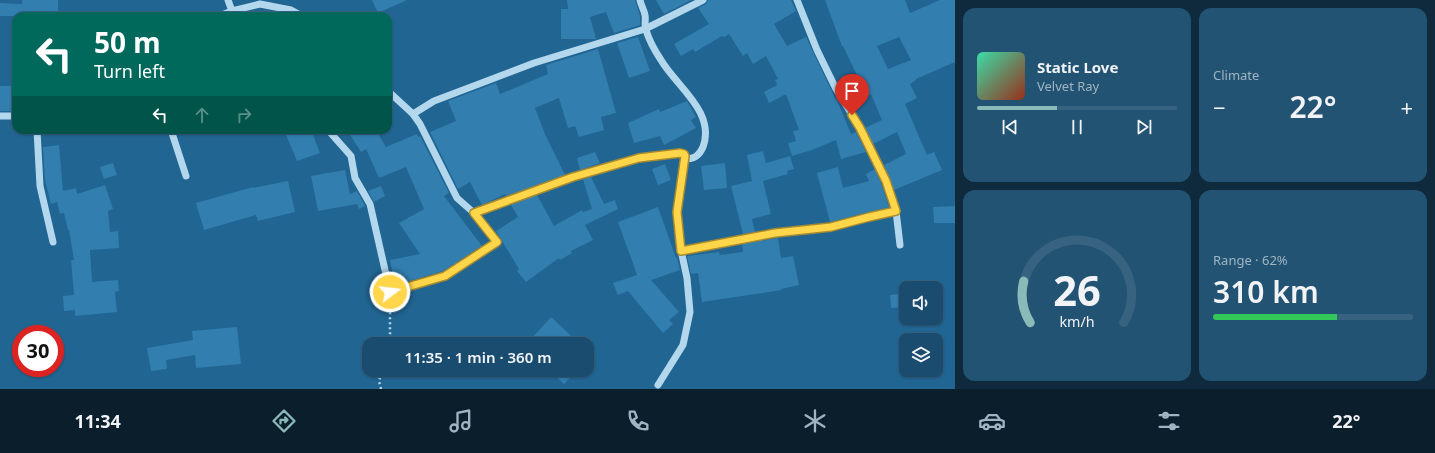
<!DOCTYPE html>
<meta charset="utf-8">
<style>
body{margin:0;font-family:"Noto Sans",sans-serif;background:#225373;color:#f1f3f6;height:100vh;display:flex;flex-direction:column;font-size:15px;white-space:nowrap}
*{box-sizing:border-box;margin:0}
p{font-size:13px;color:#9fb4c2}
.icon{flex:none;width:22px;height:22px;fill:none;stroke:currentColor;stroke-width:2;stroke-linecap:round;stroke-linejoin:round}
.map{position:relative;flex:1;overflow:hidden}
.side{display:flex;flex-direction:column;gap:8px;padding:8px;background:#0e2a3c;width:480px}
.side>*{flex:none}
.top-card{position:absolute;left:12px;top:12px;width:380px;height:122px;border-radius:12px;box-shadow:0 1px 3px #0004,0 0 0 1px #376381;background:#00695c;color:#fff;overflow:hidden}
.controls{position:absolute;left:899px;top:281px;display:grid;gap:8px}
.controls a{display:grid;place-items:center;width:44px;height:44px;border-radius:8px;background:#194c6e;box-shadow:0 1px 3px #0004,0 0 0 1px #376381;font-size:20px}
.speed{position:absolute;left:12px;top:325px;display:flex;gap:8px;font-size:20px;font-weight:700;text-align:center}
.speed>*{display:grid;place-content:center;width:52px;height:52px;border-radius:50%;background:#194c6e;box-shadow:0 1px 3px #0004,0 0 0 1px #376381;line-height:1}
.speed .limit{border:6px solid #d22;background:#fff;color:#111}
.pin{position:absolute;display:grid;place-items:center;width:34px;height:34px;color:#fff;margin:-41px -17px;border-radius:50% 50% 50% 0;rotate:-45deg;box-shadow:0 0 4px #0007}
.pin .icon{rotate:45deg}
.me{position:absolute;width:44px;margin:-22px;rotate:75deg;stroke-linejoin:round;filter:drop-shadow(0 0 3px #0008)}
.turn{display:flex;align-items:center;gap:14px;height:84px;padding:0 16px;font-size:18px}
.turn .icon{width:52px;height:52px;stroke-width:2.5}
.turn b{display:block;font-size:28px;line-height:34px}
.lanes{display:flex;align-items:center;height:38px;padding:0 16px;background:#0003;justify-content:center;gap:20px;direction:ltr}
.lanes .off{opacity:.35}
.big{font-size:30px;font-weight:600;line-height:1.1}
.side .card{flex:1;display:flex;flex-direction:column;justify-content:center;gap:6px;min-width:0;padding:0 14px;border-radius:12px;background:#225373}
.side .dial{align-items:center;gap:0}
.dial svg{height:104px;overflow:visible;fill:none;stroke:#376381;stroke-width:7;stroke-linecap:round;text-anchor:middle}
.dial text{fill:#f1f3f6;stroke:none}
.song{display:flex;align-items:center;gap:12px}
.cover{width:48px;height:48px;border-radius:6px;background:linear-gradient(135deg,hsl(160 70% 55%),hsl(10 70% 35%))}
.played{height:4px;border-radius:2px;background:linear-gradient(90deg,#8bbbb9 40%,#376381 40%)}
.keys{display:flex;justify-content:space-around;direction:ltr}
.heat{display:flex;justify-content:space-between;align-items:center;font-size:22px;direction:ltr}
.charge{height:6px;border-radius:3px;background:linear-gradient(90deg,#34c759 62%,#376381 0)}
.side .tiles{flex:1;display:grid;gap:8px;grid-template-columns:repeat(2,1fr)}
.trip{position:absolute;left:362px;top:337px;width:232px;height:40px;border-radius:12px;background:#194c6e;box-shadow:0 1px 3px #0004,0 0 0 1px #376381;font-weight:600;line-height:40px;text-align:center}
.dock{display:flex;height:64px;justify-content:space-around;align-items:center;background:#0a1e2c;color:#9fb4c2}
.dock .icon{width:28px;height:28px}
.dock .selected{color:#8bbbb9}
.dock b{font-size:18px;color:#f1f3f6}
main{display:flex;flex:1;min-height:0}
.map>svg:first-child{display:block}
.building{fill:#317eaf;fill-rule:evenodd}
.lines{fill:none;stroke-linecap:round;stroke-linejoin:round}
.path{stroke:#b3d7ed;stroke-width:2.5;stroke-dasharray:2 3;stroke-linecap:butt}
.minor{stroke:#b3d7ed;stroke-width:7}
.route-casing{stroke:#a68a30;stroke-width:10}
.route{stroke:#ffd54a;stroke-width:7}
</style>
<main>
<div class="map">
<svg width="955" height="389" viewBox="0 0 955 389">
<rect width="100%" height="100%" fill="#216592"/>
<!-- building -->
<g class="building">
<polygon points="22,0 58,0 58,16 0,16 0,3 22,4"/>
<polygon points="372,0 407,0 378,13"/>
<polygon points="567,0 635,0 640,16 640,25 614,33 606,12 590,17 596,39 561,39 561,9 568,9"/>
<polygon points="656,0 691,0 664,14"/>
<polygon points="708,0 791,0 796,11 774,24 787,46 806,37 835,98 837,100 851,134 856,132 866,152 841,159 836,140 812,150 792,156 788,143 796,141 793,131 799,130 786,94 769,103 764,92 777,85 775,80 778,79 766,56 753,64 747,53 743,56 729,34 724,37 722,36 695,52 693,49 681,56 674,44 709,24 698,8 706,4"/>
<path d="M825,0H905L910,13L940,0H955V62L916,79V80L910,84L917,98L905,104L927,155L934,152L942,170L894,190L884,165L906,154L897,132L873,144L865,128L882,120L871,94L867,96L843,46H842ZM899,37L911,60L888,69L877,46Z"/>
<polygon points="638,37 650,71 629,78 617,43"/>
<polygon points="598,49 616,113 601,117 604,130 579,137 575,126 568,128 559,98 535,108 545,134 565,175 506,196 505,194 482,205 470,182 458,189 430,132 456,121 448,101 496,83 500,94 548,74 546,65"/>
<rect x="0" y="86" width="14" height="25"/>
<polygon points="687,101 696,117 691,120 696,128 664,145 660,136 634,143 628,123 659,109 660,112"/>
<polygon points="284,130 311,130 320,153 297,161"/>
<polygon points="347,130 376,130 386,147 417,134 418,137 420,136 449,193 444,196 482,246 443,271 395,285 390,260 420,254 399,223 424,209 406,167 379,178 366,149 361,152"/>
<polygon points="59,145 63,191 76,188 77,194 105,185 113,209 108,211 110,232 118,231 119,248 90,250 92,282 118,280 119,291 115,292 117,312 75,316 75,310 64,311 63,296 74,295 71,260 74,260 69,230 68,230 64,213 60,214 57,202 51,204 45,180 43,147"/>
<polygon points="763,151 766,163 790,156 794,169 787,171 788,174 763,181 771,214 752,219 755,232 743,234 731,186 752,181 747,155"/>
<polygon points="595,152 600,163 580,170 577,158"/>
<polygon points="113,163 117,175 104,179 100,167"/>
<polygon points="725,163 727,188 704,190 701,166"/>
<polygon points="665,164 671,180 658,185 652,169"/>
<polygon points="838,167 843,188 869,181 866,174 875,169 881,183 889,207 830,222 817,173"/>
<polygon points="345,170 350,194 357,191 365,206 359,209 357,204 318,211 311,176"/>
<polygon points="591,177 604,204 615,200 618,209 585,225 593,240 571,251 572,253 560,260 559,258 526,282 517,271 519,269 496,231 518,217 511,205 537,195 554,226 582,210 583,212 592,209 583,179"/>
<polygon points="288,181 295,212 258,221 256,215 204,230 196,203 253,187 253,188"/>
<polygon points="381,186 385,196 374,202 368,191"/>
<polygon points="955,206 955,223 934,223 933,207"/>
<polygon points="658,207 676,258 677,258 680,270 651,280 679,312 669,320 673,324 663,333 628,291 618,295 613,283 637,275 618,222"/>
<polygon points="778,238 781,258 793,256 799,285 781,289 782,290 702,302 698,273 691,274 687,256 719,252 720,255 743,252 742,244"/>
<polygon points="906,293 906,307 891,308 890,295"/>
<polygon points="551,317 580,344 538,344 532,338"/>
<polygon points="237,327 241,364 196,368 195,355 166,360 167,369 151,371 147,348 193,340 192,331"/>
<polygon points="549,370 577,370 564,384"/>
</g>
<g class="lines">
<!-- path -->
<g class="path">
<polyline points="388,344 390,334 390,302"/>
<polyline points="381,389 379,381 382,370"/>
</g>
<!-- minor -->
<g class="minor">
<polyline points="228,0 232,11 260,4 291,10 302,16"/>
<path d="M640,0C641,5 644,10 645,15C646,19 644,25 646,30C649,40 655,51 661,60C676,86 716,112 703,147C699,156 694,159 685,159"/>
<polyline points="797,0 817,50 836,89 860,128 886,181 896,211 900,245"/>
<polyline points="219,16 232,11"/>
<polyline points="388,91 413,114 420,124 457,198 474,213 573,177 639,158 680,153 684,154 685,156 677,212 679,241 687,278 690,312 683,345 658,385"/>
<polyline points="413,114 434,101 534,63 645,29 703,0"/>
<polyline points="0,116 16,116"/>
<polyline points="37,130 40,186 53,242"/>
<polyline points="171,130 186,176"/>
<polyline points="328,130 351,156 355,178 370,204 390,292 445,276 497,242 474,213"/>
<polyline points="681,251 775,233 831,227 869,217 896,211"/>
</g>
</g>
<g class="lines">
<defs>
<polyline id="route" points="390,292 445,276 497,242 474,213 573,177 639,158 680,153 684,154 685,156 677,212 681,251 775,233 831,227 869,217 896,211 886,181 860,128 852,115"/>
</defs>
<!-- route casing -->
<use href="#route" class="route-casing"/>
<!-- route -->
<use href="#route" class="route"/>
</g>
</svg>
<div class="controls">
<a><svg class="icon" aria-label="sound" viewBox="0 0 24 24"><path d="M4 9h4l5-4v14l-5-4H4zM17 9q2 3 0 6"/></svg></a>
<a><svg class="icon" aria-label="layers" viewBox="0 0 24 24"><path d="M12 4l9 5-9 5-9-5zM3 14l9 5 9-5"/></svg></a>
</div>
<div class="speed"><div class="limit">30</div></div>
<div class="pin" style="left:852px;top:115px;background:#d93025"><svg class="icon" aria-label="arrive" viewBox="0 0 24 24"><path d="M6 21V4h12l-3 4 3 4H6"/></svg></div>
<svg class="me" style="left:390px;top:292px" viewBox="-20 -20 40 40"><circle r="17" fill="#ffd54a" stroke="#fff" stroke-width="3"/><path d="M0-11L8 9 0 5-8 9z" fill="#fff"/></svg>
<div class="trip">11:35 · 1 min · 360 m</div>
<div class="top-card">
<div class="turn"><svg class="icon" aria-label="left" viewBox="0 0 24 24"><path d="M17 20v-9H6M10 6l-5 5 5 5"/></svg><div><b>50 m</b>Turn left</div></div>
<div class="lanes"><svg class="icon" aria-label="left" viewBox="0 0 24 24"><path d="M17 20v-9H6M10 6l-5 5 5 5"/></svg><svg class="icon off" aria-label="ahead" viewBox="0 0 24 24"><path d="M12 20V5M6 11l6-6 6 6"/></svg><svg class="icon off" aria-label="right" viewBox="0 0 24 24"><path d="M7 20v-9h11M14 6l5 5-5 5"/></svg></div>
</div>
</div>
<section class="side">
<div class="tiles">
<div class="card">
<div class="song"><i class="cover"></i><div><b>Static Love</b><p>Velvet Ray</p></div></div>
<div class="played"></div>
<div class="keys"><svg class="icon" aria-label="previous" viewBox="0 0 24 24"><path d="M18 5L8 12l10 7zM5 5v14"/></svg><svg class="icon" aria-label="pause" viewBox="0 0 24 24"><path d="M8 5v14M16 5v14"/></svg><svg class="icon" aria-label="next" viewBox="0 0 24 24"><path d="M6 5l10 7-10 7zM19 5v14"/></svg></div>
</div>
<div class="card"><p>Climate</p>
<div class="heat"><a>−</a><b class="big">22°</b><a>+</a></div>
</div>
<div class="card dial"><svg viewBox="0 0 100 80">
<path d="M14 69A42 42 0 1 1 86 69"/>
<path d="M14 69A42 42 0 0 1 9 37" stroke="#8bbbb9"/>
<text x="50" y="56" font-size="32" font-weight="700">26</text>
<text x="50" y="72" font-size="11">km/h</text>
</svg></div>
<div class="card"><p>Range · 62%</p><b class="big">310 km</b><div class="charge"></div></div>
</div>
</section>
</main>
<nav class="dock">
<b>11:34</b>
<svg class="icon selected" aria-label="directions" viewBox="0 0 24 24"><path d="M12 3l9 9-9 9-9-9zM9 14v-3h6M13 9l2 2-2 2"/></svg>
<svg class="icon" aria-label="music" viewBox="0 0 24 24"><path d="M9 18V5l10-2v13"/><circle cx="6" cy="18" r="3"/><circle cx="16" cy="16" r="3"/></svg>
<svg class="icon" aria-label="phone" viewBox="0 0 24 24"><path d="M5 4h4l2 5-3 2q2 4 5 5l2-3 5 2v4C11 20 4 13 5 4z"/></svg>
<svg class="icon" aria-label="climate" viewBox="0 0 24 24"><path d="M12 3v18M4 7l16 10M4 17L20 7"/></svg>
<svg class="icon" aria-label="car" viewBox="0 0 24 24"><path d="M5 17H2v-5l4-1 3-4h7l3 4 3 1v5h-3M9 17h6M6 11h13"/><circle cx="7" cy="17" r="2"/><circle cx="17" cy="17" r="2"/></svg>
<svg class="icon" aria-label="filters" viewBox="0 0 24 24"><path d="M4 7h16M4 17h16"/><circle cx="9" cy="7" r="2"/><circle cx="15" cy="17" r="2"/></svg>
<b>22°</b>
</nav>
